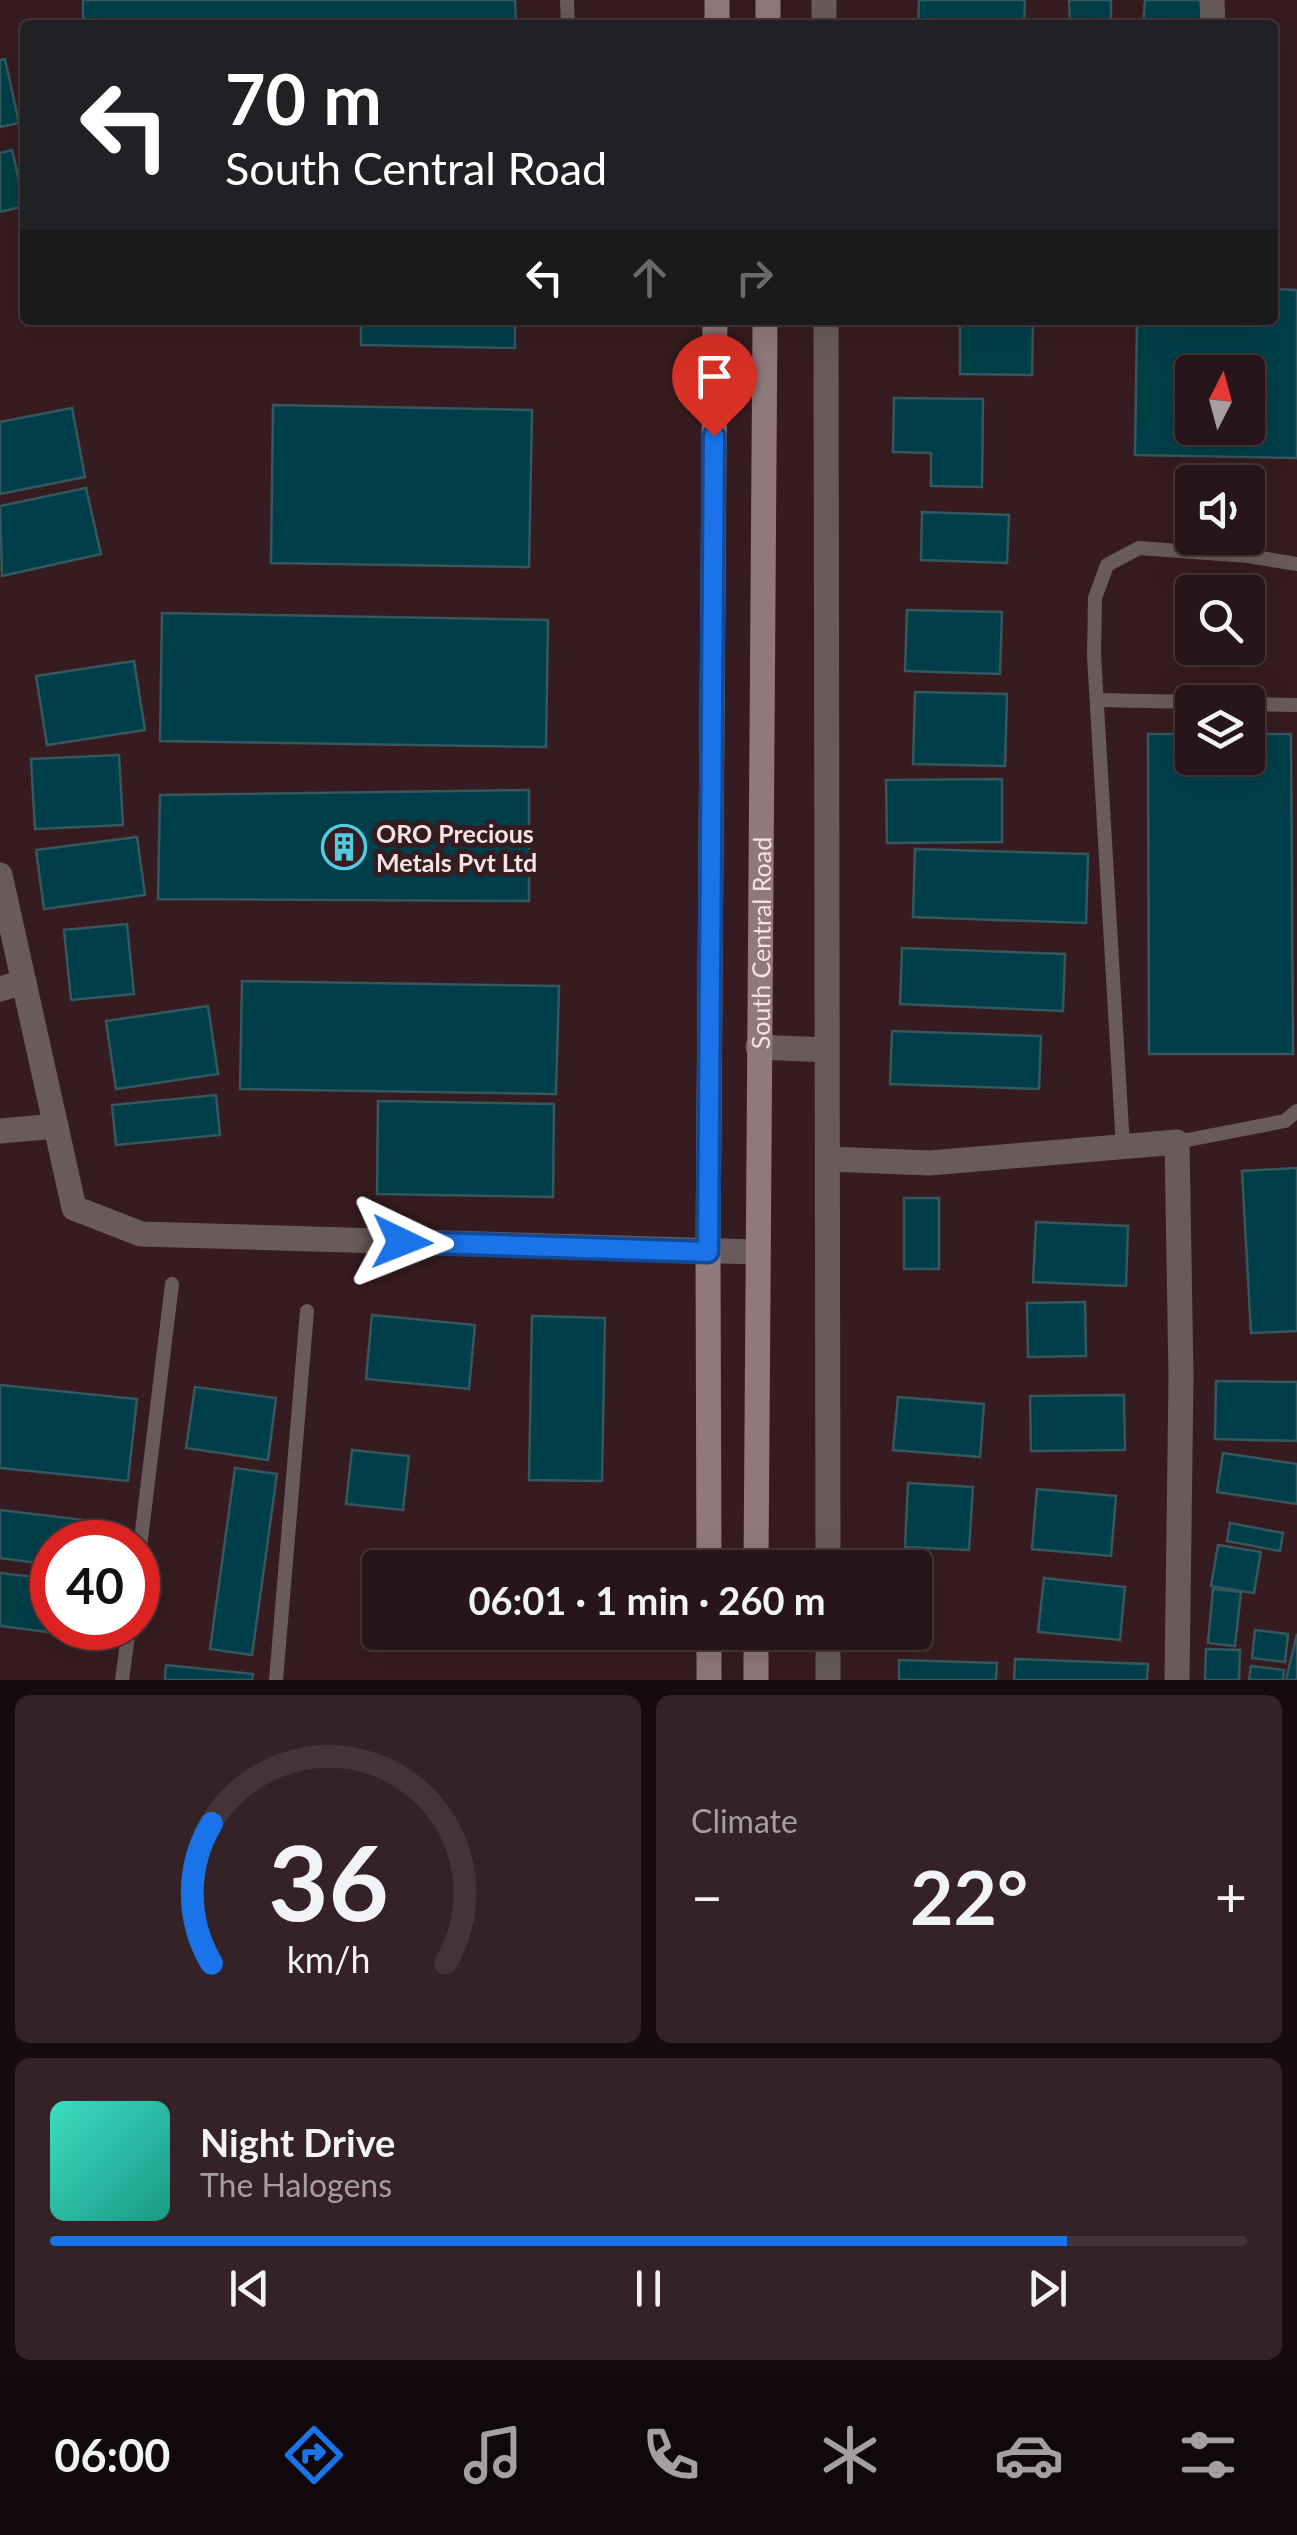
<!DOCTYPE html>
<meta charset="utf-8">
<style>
body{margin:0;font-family:Lato,sans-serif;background:#342226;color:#f1f3f6;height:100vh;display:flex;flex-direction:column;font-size:38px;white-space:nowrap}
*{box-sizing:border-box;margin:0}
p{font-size:32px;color:#a59fa2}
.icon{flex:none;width:55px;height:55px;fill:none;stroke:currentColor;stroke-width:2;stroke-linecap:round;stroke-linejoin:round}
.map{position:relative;height:1680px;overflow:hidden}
.drawer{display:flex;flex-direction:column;gap:15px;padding:15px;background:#160c0e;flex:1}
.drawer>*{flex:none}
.banner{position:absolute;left:20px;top:20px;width:1258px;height:305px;border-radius:10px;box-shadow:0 10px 40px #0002,0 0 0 2px #443438;background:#202124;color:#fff;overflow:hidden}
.needle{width:65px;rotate:6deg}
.tools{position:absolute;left:1175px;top:355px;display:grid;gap:20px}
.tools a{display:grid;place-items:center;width:90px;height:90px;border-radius:10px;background:#281519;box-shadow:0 10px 40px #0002,0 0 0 2px #443438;font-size:50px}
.speed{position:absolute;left:30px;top:1520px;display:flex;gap:20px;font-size:50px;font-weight:700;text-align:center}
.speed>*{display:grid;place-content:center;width:130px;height:130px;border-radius:50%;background:#281519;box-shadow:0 10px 40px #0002,0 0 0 2px #443438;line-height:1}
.speed .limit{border:15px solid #d22;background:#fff;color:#111}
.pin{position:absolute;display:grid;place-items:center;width:85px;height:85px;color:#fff;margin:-102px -42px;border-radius:50% 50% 50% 0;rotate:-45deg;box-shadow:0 0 10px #0007}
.pin .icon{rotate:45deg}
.me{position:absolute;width:110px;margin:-55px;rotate:92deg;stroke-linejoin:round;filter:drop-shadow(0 0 8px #0008)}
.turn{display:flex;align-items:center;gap:35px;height:210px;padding:0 40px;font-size:45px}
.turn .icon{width:130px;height:130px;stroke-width:2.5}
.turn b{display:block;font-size:70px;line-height:85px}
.lanes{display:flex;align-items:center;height:95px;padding:0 40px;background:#0003;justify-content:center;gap:50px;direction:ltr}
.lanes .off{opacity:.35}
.big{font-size:75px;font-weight:700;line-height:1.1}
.drawer .card{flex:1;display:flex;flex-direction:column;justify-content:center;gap:15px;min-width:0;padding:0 35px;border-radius:15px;background:#342226}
.drawer .dial{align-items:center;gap:0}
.dial svg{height:260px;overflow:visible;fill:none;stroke:#443438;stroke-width:7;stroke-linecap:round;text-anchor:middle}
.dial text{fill:#f1f3f6;stroke:none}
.song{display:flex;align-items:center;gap:30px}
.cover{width:120px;height:120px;border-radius:15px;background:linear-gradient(135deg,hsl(170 70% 55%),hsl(170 70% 35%))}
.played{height:10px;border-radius:5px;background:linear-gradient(90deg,#1a73e8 85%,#443438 85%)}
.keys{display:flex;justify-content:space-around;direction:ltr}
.heat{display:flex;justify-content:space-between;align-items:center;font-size:55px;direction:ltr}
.drawer .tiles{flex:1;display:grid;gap:15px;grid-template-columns:1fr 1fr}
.card:last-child{grid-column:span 2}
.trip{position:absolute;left:362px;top:1550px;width:570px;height:100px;border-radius:10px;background:#281519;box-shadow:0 10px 40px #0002,0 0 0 2px #443438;font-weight:700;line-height:100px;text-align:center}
.menu{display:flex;height:160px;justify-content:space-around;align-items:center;background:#10080a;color:#a59fa2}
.menu .icon{width:70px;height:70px}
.menu .selected{color:#1a73e8}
.menu b{font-size:45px;color:#f1f3f6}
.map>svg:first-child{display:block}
.building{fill:#003f49;stroke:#35585e;stroke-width:2.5;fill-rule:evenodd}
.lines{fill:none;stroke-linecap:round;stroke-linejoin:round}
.service{stroke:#695b5c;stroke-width:14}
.minor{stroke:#695b5c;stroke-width:25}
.tertiary{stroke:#695b5c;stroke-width:25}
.secondary{stroke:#8f797b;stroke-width:25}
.route-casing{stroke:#114b97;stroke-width:25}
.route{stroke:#1a73e8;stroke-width:18}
.labels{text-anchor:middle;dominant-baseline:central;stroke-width:10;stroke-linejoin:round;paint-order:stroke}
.poi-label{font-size:25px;font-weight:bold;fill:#f6e3e5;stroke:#361c21;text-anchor:start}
.street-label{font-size:25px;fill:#f6e3e5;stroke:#361c21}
</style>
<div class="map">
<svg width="1297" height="1680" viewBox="0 0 1297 1680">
<rect width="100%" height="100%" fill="#361c21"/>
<!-- building -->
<g class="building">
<polygon points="83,0 515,0 516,25 83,25"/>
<polygon points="919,0 1025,0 1024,25 918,24"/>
<polygon points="1069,0 1111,0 1111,25 1070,25"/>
<polygon points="1145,0 1207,0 1207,25 1143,25"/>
<polygon points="5,59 19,123 0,127 0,60"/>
<polygon points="12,150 25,206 0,212 0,153"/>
<path d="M1272,289L1297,290V458L1135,455L1137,320H1272ZM1192,372H1248V428H1192Z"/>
<polygon points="361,320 515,320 515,348 361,345"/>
<polygon points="960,320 1033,320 1032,375 960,374"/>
<polygon points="894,398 983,399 982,487 931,486 931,453 893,452"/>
<polygon points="273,405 532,410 529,567 271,563"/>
<polygon points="72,408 85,477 0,494 0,422"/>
<polygon points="86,488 101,554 2,576 0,506"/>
<polygon points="922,512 1009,515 1007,563 921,560"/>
<polygon points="907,610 1002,612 1000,674 905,671"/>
<polygon points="162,613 548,620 546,747 160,741"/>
<polygon points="134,661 145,730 47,745 36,676"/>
<polygon points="915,692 1007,694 1005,766 913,764"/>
<polygon points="1148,734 1192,734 1192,758 1248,758 1248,734 1291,734 1293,1054 1149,1054"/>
<polygon points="119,755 123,825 35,829 31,759"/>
<polygon points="1002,779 1002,842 887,843 886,780"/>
<polygon points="529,790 529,901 158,899 160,795"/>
<polygon points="137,837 145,895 44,909 36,850"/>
<polygon points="915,849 1088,854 1086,923 913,917"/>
<polygon points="127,924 134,994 71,1000 64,930"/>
<polygon points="902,948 1065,954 1063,1011 900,1004"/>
<polygon points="242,981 559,986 556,1094 240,1089"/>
<polygon points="208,1006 218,1074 116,1089 106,1021"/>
<polygon points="892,1031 1041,1036 1039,1089 890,1084"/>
<polygon points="216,1095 220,1135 116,1145 112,1105"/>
<polygon points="378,1101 554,1104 553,1197 377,1194"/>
<polygon points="1297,1168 1297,1331 1251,1333 1242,1171"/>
<rect x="904" y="1198" width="35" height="71"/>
<polygon points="1036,1222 1128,1226 1126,1286 1033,1282"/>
<polygon points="1085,1302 1086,1356 1028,1357 1027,1303"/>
<polygon points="372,1315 475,1325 469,1389 366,1379"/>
<polygon points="532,1316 605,1318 602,1481 529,1480"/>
<polygon points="1216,1381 1297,1382 1297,1441 1215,1439"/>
<polygon points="0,1385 137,1399 128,1481 0,1468"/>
<polygon points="195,1387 276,1398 268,1460 186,1448"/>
<polygon points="1124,1395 1125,1450 1031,1451 1030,1396"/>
<polygon points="898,1397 984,1404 980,1457 893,1450"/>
<polygon points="352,1450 409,1456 403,1510 346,1504"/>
<polygon points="1223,1453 1297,1464 1297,1504 1217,1492"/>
<polygon points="235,1468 277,1474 252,1655 210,1649"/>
<polygon points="908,1483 973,1487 969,1550 905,1547"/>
<polygon points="1037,1489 1116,1496 1111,1556 1032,1549"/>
<polygon points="0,1510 109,1523 107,1542 52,1542 52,1565 0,1558"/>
<polygon points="1230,1523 1283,1533 1280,1551 1227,1541"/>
<polygon points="1218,1545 1261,1552 1254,1593 1211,1586"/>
<polygon points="0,1573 52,1579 52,1628 74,1628 73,1635 0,1626"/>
<polygon points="1044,1578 1125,1587 1120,1640 1038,1632"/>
<polygon points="1213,1589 1241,1592 1235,1646 1208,1643"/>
<polygon points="1255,1630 1288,1634 1285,1662 1252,1658"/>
<polygon points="1297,1635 1297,1680 1286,1680 1297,1634"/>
<polygon points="1206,1649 1240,1650 1239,1680 1205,1680"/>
<polygon points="1015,1659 1148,1664 1147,1680 1014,1680"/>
<polygon points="899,1660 997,1663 996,1680 899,1680"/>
<polygon points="166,1665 253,1674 252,1680 165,1680"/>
<polygon points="1251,1666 1284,1670 1283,1680 1249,1680"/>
</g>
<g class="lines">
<!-- service -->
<g class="service">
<polyline points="567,0 568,25"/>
<polyline points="1097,700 1195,702"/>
<polyline points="1248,704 1297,705"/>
<polyline points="1177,1142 1285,1121 1297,1111"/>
<polyline points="1123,1147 1094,655 1095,598 1107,565 1139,548 1248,556 1297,564"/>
<polyline points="138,1564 172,1284"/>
<polyline points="122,1680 129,1628"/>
<polyline points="276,1680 307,1311"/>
</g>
<!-- minor -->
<g class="minor">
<polyline points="1212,0 1213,25"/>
<polyline points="0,989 24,982"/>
<polyline points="0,1131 56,1126"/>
<polyline points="828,1159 930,1163 1177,1142 1181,1377 1177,1680"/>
</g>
<!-- tertiary -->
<g class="tertiary">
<polyline points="824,0 824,25"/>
<polyline points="826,320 828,1568"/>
<polyline points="0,875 74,1208 141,1234 756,1252"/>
<polyline points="758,1047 827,1050"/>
<polyline points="828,1632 828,1680"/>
</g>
<!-- secondary -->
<g class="secondary">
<polyline points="717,25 717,0"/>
<polyline points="768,25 768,0"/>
<polyline points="709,1568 708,1252 715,320"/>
<path id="s1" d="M756,1568L765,320"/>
<polyline points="709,1632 709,1680"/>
<polyline points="756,1632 756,1680"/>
</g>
</g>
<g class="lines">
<defs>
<polyline id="route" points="402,1242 708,1252 714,436"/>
</defs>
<!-- route casing -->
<use href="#route" class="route-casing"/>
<!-- route -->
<use href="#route" class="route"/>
</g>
<!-- icons -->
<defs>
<symbol id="building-ring" viewBox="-11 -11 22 22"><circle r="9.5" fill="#361c21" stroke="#54cade" stroke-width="1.5"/><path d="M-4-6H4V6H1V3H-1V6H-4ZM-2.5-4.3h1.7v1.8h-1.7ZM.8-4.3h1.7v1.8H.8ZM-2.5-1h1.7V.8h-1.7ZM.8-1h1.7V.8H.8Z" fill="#54cade"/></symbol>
</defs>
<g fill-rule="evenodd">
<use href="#building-ring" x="319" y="822" width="50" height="50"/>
</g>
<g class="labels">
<!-- poi labels -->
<g class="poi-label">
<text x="376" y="833">ORO Precious<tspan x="376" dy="29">Metals Pvt Ltd</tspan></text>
</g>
<!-- street labels -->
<g class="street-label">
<text stroke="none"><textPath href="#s1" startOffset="625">South Central Road</textPath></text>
</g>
</g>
</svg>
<div class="tools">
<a><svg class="needle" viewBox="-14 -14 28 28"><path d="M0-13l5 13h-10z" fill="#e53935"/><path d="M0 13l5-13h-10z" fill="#a59fa2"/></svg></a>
<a><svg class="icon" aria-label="sound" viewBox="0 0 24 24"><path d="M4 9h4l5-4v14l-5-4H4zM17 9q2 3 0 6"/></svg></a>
<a><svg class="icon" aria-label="search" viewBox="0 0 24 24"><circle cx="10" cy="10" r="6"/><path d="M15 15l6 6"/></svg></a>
<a><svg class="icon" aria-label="layers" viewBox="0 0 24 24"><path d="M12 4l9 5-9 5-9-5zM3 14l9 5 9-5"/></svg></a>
</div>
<div class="speed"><div class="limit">40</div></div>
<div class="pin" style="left:714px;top:436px;background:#d93025"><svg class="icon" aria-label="arrive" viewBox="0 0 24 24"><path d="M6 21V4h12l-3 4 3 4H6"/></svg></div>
<svg class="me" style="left:402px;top:1242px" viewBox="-20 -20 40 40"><path d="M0-17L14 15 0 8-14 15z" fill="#1a73e8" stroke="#fff" stroke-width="4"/></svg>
<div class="trip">06:01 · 1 min · 260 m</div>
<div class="banner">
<div class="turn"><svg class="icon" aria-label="left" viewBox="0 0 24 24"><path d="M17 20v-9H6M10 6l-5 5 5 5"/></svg><div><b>70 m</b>South Central Road</div></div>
<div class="lanes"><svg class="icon" aria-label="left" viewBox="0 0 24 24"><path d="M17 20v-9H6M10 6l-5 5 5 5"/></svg><svg class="icon off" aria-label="ahead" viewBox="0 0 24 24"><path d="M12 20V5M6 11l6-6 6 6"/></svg><svg class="icon off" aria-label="right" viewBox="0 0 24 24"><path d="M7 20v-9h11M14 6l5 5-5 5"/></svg></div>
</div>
</div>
<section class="drawer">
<div class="tiles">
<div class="card dial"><svg viewBox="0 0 100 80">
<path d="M14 69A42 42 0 1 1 86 69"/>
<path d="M14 69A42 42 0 0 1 14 26" stroke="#1a73e8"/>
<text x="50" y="56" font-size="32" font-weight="700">36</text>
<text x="50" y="72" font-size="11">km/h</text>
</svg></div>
<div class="card"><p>Climate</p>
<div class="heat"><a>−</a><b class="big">22°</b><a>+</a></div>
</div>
<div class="card">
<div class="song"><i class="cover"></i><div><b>Night Drive</b><p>The Halogens</p></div></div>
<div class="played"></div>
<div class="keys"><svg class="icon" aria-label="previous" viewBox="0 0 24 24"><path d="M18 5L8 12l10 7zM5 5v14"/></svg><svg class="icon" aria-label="pause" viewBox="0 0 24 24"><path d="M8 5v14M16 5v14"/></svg><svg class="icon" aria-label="next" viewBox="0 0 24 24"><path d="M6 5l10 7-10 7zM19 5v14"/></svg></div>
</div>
</div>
</section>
<nav class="menu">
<b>06:00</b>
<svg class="icon selected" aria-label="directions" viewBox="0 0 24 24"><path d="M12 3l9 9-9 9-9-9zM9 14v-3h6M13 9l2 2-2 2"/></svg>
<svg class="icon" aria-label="music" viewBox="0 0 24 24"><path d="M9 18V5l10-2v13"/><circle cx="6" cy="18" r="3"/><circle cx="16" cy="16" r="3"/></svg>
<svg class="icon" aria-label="phone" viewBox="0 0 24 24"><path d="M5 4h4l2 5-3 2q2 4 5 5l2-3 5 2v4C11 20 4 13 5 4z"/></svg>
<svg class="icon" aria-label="climate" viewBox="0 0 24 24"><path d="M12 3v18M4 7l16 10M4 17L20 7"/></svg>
<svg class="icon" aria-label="car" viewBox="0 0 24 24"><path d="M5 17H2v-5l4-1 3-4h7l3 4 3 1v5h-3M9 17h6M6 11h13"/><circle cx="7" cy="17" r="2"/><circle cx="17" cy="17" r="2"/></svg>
<svg class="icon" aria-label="filters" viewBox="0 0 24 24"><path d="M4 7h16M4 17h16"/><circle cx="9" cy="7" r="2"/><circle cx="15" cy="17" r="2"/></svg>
</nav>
